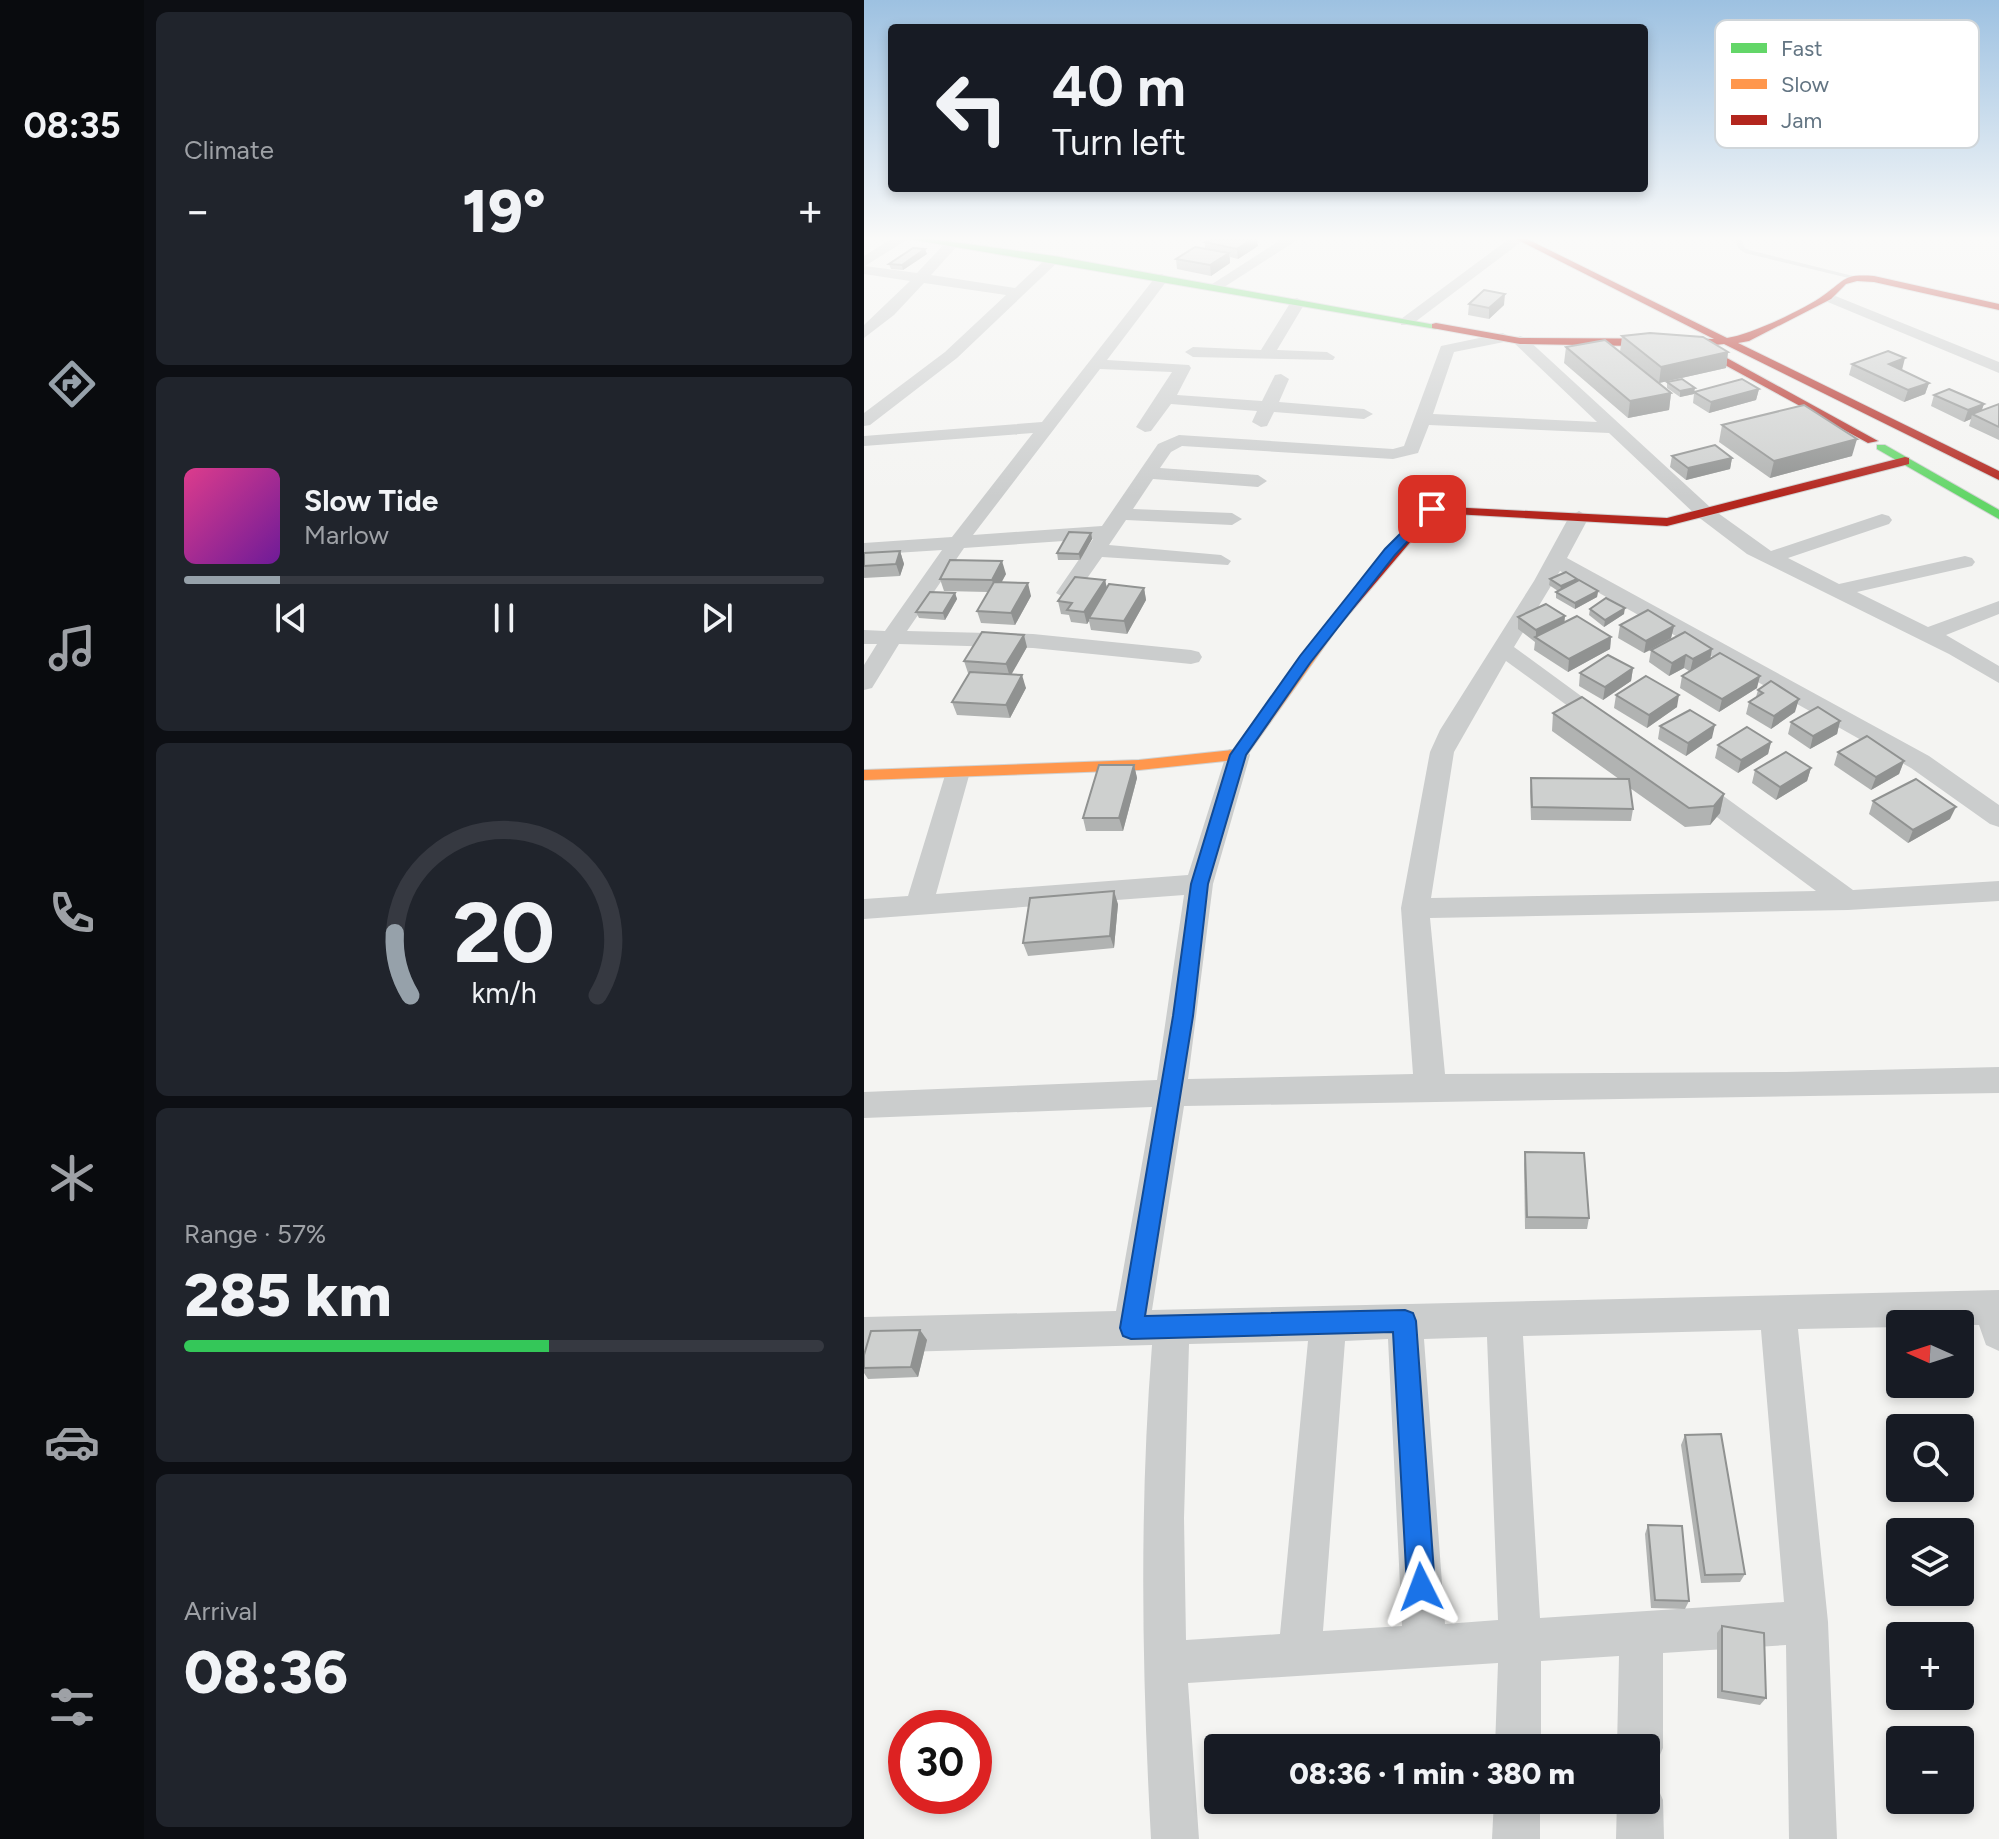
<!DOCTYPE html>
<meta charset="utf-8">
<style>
body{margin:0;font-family:Figtree,sans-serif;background:#20242c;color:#f1f3f6;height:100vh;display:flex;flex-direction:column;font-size:30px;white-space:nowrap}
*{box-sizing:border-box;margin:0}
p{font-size:26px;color:#9ea1a6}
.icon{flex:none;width:44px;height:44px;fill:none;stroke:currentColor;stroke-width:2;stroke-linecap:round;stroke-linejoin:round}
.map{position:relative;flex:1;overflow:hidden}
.sheet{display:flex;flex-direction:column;gap:12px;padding:12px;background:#0d0f14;width:720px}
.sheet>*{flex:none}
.hud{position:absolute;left:24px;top:24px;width:760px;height:168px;border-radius:8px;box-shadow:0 4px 12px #0003;background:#171b24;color:#f1f3f6;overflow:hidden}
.needle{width:52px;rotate:273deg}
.buttons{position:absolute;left:1022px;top:1310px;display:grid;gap:16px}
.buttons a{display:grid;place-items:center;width:88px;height:88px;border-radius:8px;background:#171b24;box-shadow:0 4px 12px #0003;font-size:40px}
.speed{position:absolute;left:24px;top:1710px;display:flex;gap:16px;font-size:40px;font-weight:700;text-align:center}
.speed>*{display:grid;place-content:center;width:104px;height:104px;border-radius:50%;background:#171b24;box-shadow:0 4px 12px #0003;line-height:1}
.speed .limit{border:12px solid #d22;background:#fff;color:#111}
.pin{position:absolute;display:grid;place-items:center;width:68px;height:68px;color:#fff;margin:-34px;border-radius:16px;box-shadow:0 4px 12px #0006}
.me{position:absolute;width:88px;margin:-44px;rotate:357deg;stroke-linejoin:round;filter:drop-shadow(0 0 6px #0008)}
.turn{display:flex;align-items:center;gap:28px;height:168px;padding:0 32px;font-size:36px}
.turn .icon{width:104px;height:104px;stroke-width:2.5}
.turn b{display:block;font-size:56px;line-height:68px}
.big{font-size:60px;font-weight:800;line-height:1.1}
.sheet .tile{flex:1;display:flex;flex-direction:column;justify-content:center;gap:12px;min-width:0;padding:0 28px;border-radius:12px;background:#20242c}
.sheet .dial{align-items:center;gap:0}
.dial svg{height:208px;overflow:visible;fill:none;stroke:#363941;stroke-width:7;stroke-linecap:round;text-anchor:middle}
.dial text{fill:#f1f3f6;stroke:none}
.song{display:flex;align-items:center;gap:24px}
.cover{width:96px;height:96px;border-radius:12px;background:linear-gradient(135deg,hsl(330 70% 55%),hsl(280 70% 35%))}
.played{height:8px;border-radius:4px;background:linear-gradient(90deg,#96a1aa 15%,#363941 15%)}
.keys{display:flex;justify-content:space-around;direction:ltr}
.heat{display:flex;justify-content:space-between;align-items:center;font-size:44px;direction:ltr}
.charge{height:12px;border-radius:6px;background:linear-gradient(90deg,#34c759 57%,#363941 0)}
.trip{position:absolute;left:340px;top:1734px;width:456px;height:80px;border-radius:8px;background:#171b24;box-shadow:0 4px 12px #0003;font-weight:800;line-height:80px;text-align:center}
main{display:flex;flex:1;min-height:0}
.tab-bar{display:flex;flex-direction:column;width:144px;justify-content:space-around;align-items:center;background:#090b0e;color:#9ea1a6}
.tab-bar .icon{width:56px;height:56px}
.tab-bar .current{color:#96a1aa}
.tab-bar b{font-size:36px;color:#f1f3f6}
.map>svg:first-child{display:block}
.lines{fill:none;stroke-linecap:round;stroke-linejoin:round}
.fast-casing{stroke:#d0d2d2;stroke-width:2}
.slow-casing{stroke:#d0d2d2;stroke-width:2}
.jam-casing{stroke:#d0d2d2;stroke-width:2}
.lane{fill:#cbcdcd;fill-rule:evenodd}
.street{fill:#cbcdcd;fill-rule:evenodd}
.fast{fill:#63d668;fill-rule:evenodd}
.slow{fill:#ff974d;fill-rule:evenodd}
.jam{fill:#b3261e;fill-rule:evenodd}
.wall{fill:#b1b3b2}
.shaded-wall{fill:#909291}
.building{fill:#ced0cf;stroke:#909291;stroke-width:2}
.route{fill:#1a73e8;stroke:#114b97;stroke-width:2}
.key{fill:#fff;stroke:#d0d6da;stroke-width:2}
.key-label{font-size:22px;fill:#637583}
</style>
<main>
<nav class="tab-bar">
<b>08:35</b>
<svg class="icon current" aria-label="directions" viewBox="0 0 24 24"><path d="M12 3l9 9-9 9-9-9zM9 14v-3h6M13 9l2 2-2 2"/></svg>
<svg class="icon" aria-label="music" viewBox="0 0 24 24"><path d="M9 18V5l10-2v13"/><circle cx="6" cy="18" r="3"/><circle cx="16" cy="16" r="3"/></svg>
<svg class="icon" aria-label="phone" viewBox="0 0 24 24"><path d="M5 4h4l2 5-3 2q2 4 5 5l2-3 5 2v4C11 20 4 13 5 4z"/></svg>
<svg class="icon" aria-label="climate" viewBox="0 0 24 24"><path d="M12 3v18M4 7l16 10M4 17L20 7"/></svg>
<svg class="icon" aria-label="car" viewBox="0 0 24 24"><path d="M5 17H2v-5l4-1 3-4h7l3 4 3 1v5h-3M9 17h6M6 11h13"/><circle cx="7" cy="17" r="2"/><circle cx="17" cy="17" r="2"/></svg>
<svg class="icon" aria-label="filters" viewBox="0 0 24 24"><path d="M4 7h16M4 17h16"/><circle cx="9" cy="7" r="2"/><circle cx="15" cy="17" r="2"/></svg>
</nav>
<section class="sheet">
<div class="tile"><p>Climate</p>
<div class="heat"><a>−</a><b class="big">19°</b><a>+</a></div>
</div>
<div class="tile">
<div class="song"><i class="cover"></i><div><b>Slow Tide</b><p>Marlow</p></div></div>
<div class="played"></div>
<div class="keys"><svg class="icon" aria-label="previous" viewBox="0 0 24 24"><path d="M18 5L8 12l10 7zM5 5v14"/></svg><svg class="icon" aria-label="pause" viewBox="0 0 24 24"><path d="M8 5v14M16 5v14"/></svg><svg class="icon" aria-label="next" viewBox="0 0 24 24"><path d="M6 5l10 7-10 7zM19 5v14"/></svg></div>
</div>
<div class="tile dial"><svg viewBox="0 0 100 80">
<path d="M14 69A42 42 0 1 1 86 69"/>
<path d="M14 69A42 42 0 0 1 8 45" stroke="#96a1aa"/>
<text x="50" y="56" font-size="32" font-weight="700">20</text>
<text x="50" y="72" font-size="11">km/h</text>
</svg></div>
<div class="tile"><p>Range · 57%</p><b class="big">285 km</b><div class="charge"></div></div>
<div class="tile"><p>Arrival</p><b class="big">08:36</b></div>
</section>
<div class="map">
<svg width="1135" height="1839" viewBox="0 0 1135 1839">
<rect width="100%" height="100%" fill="#f4f4f2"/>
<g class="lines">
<defs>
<g id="fast">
<polygon points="45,239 68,239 190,256 577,326 572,329"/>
<polygon points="1013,445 1021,445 1135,510 1135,519 1013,449"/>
</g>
<polygon id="slow" points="470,619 477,623 380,759 275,770 0,780 0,770 275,760 369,750 465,620"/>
<g id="jam">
<path d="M652,239H663L863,338C886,335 941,309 960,295C983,279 979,274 1010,276L1135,304V310L1010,282L993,281L982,284L967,299L885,341L874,343L1135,471V480L860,344L841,346L1014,441L1004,443L828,347L656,344L568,328V324L572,323L656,338L850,339Z"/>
<polygon points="1041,457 1045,458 1045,464 803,526 571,513 475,626 465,626 463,623 564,506 803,518"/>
</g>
</defs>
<!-- fast casing -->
<use href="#fast" class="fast-casing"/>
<!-- slow casing -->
<use href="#slow" class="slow-casing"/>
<!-- jam casing -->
<use href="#jam" class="jam-casing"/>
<!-- lane -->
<polygon class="lane" points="872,239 878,239 880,247 885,250 997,278 993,280 881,253 874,248"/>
<!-- street -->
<g class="street">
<polygon points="27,239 44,239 1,266 53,273 82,242 87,241 94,245 67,275 151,288 185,256 195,256 197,259 93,358 6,425 0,426 0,413 81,352 142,295 60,283 30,315 0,338 0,325 46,281 0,274 0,256"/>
<polygon points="418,239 435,239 354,291 344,291 342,288"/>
<polygon points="645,239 661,239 547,325 537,325 537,319"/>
<polygon points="298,274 305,278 243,360 325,365 327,368 313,395 398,401 411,375 417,374 425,379 415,402 500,409 509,414 500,419 410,412 403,426 397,427 388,422 393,411 307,404 287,431 281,432 272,427 308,372 236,369 109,535 238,526 294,444 315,435 529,449 540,446 577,346 639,333 647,338 645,341 590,352 569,414 733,422 648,341 656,336 662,338 847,508 907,551 1018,514 1025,516 1028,520 1025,524 924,558 975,584 1101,556 1108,558 1111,562 1108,566 993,592 1064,627 1135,601 1135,614 1082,635 1135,666 1135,683 1085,654 883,554 833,516 745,433 565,425 554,453 529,459 318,446 307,452 296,468 394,475 403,481 394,487 289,479 269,509 368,513 378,519 368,525 262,520 245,545 357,555 367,561 364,565 238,557 210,597 203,599 192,593 229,539 100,548 43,631 169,634 327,650 335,652 338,657 335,662 327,664 169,648 35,644 8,688 0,690 0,665 13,644 0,644 0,630 21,631 78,550 0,555 0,543 88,537 169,433 0,446 0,436 178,422 293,275"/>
<polygon points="964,293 1135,362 1135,373 959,300 957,297"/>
<polygon points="433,298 441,303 413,350 463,352 471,357 469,360 329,357 321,352 329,347 397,350 428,300"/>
<path d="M715,511L725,517L703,558L1065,756L1135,805V827L1126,824L1047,768L696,571L650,647L754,723L750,728H734L642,661L590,752L567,898L952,891L818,791L814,785L818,779L827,777L836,779L989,890L1135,881V901L984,910L566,918L581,1074L922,1072L1135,1067V1093L320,1106L288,1310L1135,1290V1351L1122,1345L1115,1325L1036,1324V1327L934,1329L964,1622L973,1839H925L922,1645L799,1653V1748L792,1764L782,1768V1748H753L755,1656L677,1661V1748H631L634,1663L324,1683L335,1839H287C278,1674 275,1510 288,1345L0,1353V1317L252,1311L288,1107L0,1118V1092L293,1080L320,895L0,919V899L44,896L82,772L85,766H103L106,772L72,894L324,875L362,755L365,749H383L386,755L349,884L324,1079L549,1074L537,908L566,752L576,730L670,581L705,517ZM897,1330L920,1602L676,1618L659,1336ZM623,1337L634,1620L581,1624L560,1339ZM524,1339L538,1626L459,1631L481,1341ZM444,1341L416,1634L322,1640L320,1518L325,1344Z"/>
<polygon points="782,1779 792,1784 799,1800 800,1839 752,1839 753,1800 782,1800"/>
<polygon points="630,1800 676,1800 676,1839 628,1839"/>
</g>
<!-- fast -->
<use href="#fast" class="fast"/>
<!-- slow -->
<use href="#slow" class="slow"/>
<!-- jam -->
<use href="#jam" class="jam"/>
</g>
<!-- wall -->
<g class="wall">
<polygon points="341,242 394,246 374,259 366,257 366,263 347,276 313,269 312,259 341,249"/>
<polygon points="63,254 39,270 27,269 25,264"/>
<polygon points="605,304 640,305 625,319 604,315"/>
<polygon points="758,336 864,352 862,368 795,383 807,393 805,410 764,418 700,363 702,347 756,352"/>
<polygon points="988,364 1038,370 1065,383 1061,394 1040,402 985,375"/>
<polygon points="803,382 830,392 895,389 892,400 845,413 829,403 830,394 816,397 803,388"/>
<polygon points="1070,395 1120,404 1117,411 1135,404 1135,440 1105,426 1107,419 1100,422 1067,406"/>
<polygon points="858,425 988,456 906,478 855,442"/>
<polygon points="808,456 868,458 866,469 822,480 806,467"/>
<polygon points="227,533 228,539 216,560 194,560 193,553"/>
<polygon points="36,551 40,564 36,576 0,578 0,553"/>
<polygon points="142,574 137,582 167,596 151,625 117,623 113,611 124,592 80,591 76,579"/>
<polygon points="686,579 713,579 712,582 734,591 733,597 711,609 692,598 692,592 694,591 685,585"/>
<polygon points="241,580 243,588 280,588 282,600 263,634 227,630 225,621 223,624 207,622 205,615 197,614 194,601"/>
<polygon points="91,593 93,599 81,620 55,618 52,612"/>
<polygon points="726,609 760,614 740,627 725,615"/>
<polygon points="654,617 701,622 747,637 746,649 704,672 670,650 671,642 654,629"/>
<polygon points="756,625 810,626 807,638 846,658 893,688 855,712 816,688 818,676 825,671 820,668 805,676 785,662 787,650 780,653 754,638"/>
<polygon points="163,647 147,674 162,688 146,718 93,715 88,702 105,674 104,673 100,661"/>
<polygon points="769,668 767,681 739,700 715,686 716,673"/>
<polygon points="894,690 931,712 907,729 882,714 885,702 892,697"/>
<polygon points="752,695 813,707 783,728 750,708"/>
<polygon points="689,713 860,794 856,813 846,825 821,827 766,788 769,809 767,821 667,820 666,791 667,778 755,779 688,731"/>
<polygon points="976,721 973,734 946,749 924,734 927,722"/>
<polygon points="796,726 848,738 822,756 794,739"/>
<polygon points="907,742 904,754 874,773 851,758 854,745"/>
<polygon points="974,752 1040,761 1035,774 1007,790 970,765"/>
<polygon points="270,765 273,778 259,831 222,831 219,818"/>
<polygon points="947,768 943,781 912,800 888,783 891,770"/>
<polygon points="1009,801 1086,819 1044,843 1005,814"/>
<polygon points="254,904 250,948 164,956 159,943"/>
<polygon points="661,1152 725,1218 723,1229 661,1229 660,1164"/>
<polygon points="56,1330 63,1340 54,1377 4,1379 0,1373 0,1355"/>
<polygon points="821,1435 881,1574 876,1582 837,1583 817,1445"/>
<polygon points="784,1525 825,1601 821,1609 787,1608 781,1534"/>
<polygon points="858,1626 902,1698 896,1705 853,1698 853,1633"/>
</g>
<!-- shaded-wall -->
<g class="shaded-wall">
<polygon points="388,239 393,239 394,246 374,259 373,249"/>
<polygon points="61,249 63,254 39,270 38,265"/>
<polygon points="365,253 366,263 347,276 346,265"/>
<polygon points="641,294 640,305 625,319 625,308"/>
<polygon points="864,352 862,368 795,383 797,367"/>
<polygon points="1041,358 1038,370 1025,364"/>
<polygon points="1065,383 1061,394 1040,402 1044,390"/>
<polygon points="831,388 830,394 816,397 816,391"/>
<polygon points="895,389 892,400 845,413 847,402"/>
<polygon points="807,393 805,410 764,418 766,401"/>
<polygon points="1120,404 1116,415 1108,414 1107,419 1100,422 1104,410"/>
<polygon points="993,439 988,456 906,478 910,461"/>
<polygon points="868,458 866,469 822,480 824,468"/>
<polygon points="227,533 228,539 216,560 215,554"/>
<polygon points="36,551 40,564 36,576 32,564"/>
<polygon points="138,561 142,574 132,593 128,580"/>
<polygon points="713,579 712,585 696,592 697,586"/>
<polygon points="241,580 244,593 225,618 225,621 223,624 220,612"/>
<polygon points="164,583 167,596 151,625 147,613"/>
<polygon points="280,588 282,600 263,634 260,621"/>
<polygon points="734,591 733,597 711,609 711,603"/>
<polygon points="91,593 93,599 81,620 79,613"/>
<polygon points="761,608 760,614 740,627 741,620"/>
<polygon points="701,616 700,629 672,638 672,630"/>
<polygon points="810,626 807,638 780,653 782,641"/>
<polygon points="160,635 163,647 146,677 142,664"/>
<polygon points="747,637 746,649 704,672 705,659"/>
<polygon points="848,649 846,661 826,672 829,659"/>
<polygon points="822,655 820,668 805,676 808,663"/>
<polygon points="769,668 767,681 739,700 741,687"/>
<polygon points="158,675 162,688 146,718 142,705"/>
<polygon points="896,676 893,688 855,712 858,699"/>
<polygon points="815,695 813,707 783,728 785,715"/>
<polygon points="935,699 931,712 907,729 910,716"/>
<polygon points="976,721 973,734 946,749 949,736"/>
<polygon points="851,725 848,738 822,756 824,743"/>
<polygon points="907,742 904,754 874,773 877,760"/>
<polygon points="1040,761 1035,774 1007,790 1012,777"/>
<polygon points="270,765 273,778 259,831 255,818"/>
<polygon points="947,768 943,781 912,800 916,787"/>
<polygon points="860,794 856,813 846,825 850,806"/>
<polygon points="1092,807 1086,819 1044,843 1049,830"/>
<polygon points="250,891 254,904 250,948 246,936"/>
<polygon points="56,1330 63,1340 54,1377 47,1367"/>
</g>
<!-- building -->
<g class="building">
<polygon points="346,239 388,239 373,249 341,242"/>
<polygon points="331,247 365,253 346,265 312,259"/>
<polygon points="49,248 61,249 38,265 25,264"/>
<polygon points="620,290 641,294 625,308 605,304"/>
<polygon points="786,333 839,337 864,352 797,367 758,336"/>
<polygon points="741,340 807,393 766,401 702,347"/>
<polygon points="1024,351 1041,358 1025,364 1065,383 1044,390 988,364"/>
<polygon points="818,379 831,388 816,391 803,382"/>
<polygon points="878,379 895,389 847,402 830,392"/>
<polygon points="1085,389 1120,404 1104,410 1070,395"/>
<polygon points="1135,404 1135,427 1108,414"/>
<polygon points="940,405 993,439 910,461 858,425"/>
<polygon points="851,445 868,458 824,468 808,456"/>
<polygon points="205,532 227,533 215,554 193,553"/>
<polygon points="36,551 32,564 0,566 0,553"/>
<polygon points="86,560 138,561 128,580 76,579"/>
<polygon points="702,572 713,579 697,586 686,579"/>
<polygon points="211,577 241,580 220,612 203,610 208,603 194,601"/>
<polygon points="715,580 734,591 711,603 692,592"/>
<polygon points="130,582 164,583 147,613 113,611"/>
<polygon points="245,584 280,588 260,621 225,618"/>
<polygon points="66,592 91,593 79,613 52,612"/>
<polygon points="742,598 761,608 741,620 726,609"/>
<polygon points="682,604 701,616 672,630 654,617"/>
<polygon points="784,610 810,626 782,641 756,625"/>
<polygon points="713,616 747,637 705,659 671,637"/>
<polygon points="118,632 160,635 142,664 100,661"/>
<polygon points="821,632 848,649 829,659 822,655 808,663 787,650"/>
<polygon points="856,653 896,676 858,699 818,676"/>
<polygon points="744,655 769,668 741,687 716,673"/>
<polygon points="106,672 158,675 142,705 88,702"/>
<polygon points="782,676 815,695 785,715 752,695"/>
<polygon points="907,681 935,699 910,716 885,702 899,693 894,690"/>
<polygon points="718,697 860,794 850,806 825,808 689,713"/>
<polygon points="954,707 976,721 949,736 927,722"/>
<polygon points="826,710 851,725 824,743 796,726"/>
<polygon points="883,727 907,742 877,760 854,745"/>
<polygon points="1003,736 1040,761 1012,777 974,752"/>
<polygon points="922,752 947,768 916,787 891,770"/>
<polygon points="235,765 270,765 255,818 219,818"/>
<polygon points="667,778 765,779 769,809 668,807"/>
<polygon points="1052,779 1092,807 1049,830 1009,801"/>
<polygon points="250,891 246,936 159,943 166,898"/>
<polygon points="661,1152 720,1153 725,1218 663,1217"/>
<polygon points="56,1330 47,1367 0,1368 0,1355 7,1331"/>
<polygon points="857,1434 881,1574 841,1575 821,1435"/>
<polygon points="784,1525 818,1526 825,1601 791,1600"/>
<polygon points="858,1626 900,1633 902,1698 858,1691"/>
</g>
<!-- sky -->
<linearGradient id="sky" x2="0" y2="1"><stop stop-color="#9dc1e1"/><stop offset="0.48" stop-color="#fafaf9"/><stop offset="1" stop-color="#fafaf9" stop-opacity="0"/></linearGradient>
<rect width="1135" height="497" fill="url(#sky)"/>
<!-- route -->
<polygon class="route" points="563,507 574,509 531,555 497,598 446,663 382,755 344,884 329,1016 281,1316 541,1310 549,1313 552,1321 571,1587 567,1597 557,1601 547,1597 543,1587 529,1332 267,1339 259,1336 256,1328 309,1016 327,884 366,755 436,656 487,592 521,549"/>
<!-- legend -->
<rect x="851" y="20" width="264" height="128" rx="12" class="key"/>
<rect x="867" y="43" width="36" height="10" fill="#63d668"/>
<rect x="867" y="79" width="36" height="10" fill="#ff974d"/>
<rect x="867" y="115" width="36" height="10" fill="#b3261e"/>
<g class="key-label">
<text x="917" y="56">Fast</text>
<text x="917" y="92">Slow</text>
<text x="917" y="128">Jam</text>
</g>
</svg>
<div class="buttons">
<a><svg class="needle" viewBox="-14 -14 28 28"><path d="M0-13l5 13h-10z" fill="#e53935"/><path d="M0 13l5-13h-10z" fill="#9ea1a6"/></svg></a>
<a><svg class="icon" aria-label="search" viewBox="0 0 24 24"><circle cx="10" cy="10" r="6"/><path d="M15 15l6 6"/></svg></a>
<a><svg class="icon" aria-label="layers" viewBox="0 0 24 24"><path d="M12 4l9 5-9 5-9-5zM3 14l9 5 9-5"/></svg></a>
<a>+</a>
<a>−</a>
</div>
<div class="speed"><div class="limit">30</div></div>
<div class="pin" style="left:568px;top:509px;background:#d93025"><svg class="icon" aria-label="arrive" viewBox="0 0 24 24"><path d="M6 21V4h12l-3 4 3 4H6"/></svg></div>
<svg class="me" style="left:557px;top:1587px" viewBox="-20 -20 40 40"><path d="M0-17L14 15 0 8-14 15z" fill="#1a73e8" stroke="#fff" stroke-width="4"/></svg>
<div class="trip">08:36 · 1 min · 380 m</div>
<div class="hud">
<div class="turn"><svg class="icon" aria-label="left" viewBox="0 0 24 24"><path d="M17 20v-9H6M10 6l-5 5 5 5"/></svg><div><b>40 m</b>Turn left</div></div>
</div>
</div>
</main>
